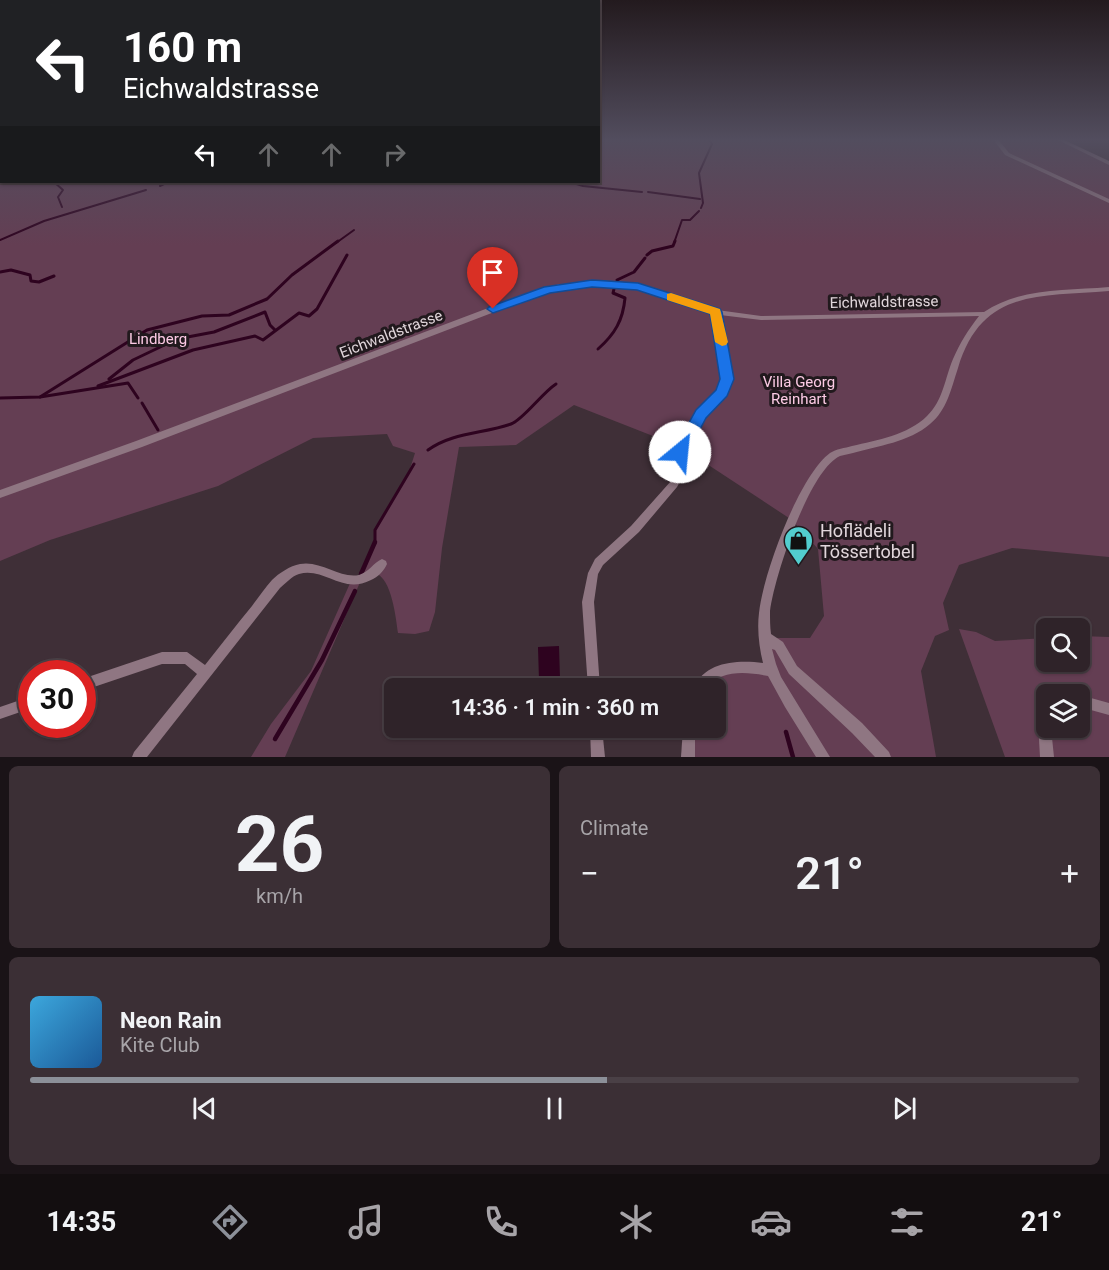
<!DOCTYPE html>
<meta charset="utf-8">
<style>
body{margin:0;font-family:Roboto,sans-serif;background:#3b2f35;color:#f1f3f6;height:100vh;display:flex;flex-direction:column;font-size:22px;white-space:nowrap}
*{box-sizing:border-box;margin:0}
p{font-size:20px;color:#a7a4a8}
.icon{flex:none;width:33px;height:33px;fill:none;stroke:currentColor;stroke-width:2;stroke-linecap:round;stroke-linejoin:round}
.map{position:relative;height:757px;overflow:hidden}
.panel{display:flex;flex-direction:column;gap:9px;padding:9px;background:#1a1317;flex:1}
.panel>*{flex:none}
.hud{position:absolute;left:0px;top:0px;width:600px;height:183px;box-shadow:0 2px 4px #0004,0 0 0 2px #4a4046;background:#202124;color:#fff;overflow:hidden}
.buttons{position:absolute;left:1036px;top:618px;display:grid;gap:12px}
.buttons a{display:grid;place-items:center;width:54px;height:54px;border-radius:9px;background:#2f2329;box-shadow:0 2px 4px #0004,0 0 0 2px #4a4046;font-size:30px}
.speed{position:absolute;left:18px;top:660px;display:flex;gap:12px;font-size:30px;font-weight:700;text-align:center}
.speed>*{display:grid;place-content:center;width:78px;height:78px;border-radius:50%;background:#2f2329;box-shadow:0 2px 4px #0004,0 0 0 2px #4a4046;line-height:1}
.speed .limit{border:9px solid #d22;background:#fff;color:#111}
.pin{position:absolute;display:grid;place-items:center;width:51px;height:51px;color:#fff;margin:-62px -26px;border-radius:50% 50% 50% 0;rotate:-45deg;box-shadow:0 0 6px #0007}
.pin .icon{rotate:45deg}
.me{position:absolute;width:66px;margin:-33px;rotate:28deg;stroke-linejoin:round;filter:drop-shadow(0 0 4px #0008)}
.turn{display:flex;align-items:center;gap:21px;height:126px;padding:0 24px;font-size:27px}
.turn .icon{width:78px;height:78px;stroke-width:2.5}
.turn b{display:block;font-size:42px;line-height:51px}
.lanes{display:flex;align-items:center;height:57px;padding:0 24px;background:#0003;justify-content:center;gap:30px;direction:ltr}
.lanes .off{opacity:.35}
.big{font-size:45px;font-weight:600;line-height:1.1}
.panel .tile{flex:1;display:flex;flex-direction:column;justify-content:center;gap:9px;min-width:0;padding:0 21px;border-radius:9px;background:#3b2f35}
.panel .dial{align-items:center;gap:0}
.dial b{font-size:78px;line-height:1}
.song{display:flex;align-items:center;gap:18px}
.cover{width:72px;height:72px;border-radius:9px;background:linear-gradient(135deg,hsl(200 70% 55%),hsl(210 70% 35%))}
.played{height:6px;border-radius:3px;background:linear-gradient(90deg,#8c9099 55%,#4a4046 55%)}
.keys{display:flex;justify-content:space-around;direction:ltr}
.heat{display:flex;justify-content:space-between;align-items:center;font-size:33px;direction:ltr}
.panel .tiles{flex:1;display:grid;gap:9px;grid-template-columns:1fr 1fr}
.tile:last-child{grid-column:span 2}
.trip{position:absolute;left:384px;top:678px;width:342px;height:60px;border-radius:9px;background:#2f2329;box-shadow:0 2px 4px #0004,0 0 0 2px #4a4046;font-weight:600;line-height:60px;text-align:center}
.dock{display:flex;height:96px;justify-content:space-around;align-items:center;background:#130e10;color:#a7a4a8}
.dock .icon{width:42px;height:42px}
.dock .selected{color:#8c9099}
.dock b{font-size:27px;color:#f1f3f6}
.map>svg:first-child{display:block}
.green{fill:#643e53;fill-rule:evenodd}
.water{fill:#2e031f}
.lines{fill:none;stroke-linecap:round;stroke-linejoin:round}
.stream-far2{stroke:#2e031f;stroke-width:2}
.stream-far1{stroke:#2e031f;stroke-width:3}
.stream{stroke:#2e031f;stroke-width:4.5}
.minor{fill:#8f7682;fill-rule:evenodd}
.route{fill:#1a73e8;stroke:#114b97;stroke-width:1.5}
.slow{fill:#f59e0b}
.labels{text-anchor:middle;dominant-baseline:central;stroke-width:6;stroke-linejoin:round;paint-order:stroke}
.street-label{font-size:15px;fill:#e1d6db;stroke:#21191d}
.park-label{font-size:15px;fill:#fccae4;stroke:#21191d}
.near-poi-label{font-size:18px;fill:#e1d6db;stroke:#21191d;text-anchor:start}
</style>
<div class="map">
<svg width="1109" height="757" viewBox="0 0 1109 757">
<rect width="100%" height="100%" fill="#3f2f37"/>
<!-- green -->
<g class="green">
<path d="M0,139L2,182H598L599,139H1059L1109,163V557L1012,548L959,565L943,603L949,630L935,636L921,671L936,757H688L689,728H716V688H700C713,663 747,669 771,670L766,638H810L824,616L818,549L792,520L681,447L574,405L516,445L459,447L442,548L435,612L429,631L415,634L398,633C396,619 392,578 375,573C372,572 365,573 361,574L375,543V530L408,475L415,453L393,446L387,434L313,438L218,486L50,540L0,561Z"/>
<polygon points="361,580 285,757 251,757 271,724 311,671 351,581"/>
<path d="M959,629L976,632L995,641L1047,638V662H1080V636L1109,637V757H1005ZM1047,694H1080V728H1047Z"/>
</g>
<!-- water -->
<polygon class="water" points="559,646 560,679 539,680 538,647"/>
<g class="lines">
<!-- stream-far2 -->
<g class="stream-far2">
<polyline points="54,182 63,190 58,197 62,207"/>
<polyline points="570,182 583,186 642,192"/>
<polyline points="160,186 168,182"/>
<polyline points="648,192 700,199"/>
<polyline points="701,208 703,203 699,173 712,144 709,139"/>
<polyline points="0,240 44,221 146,190"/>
<polyline points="336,243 354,230"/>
<polyline points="674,243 682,220 690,220 699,211"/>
</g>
<!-- stream-far1 -->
<g class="stream-far1">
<polyline points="647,255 652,251 673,246 675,241"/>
<polyline points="0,272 11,270 30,275 31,281 39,282 54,276"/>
<polyline points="617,280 634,272 645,258"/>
<path d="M598,349C615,334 623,320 625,298L613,293L614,289"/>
<polyline points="109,379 133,360 177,339 214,332 265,312 270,325 275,330"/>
<polyline points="98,386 193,350 255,336 263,340 299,313 309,316 317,309 347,255"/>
<polyline points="40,397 147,330 202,316 229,315 267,299 292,275 338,241"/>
<polyline points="0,398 40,397 128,383 138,398"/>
<polyline points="142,403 158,430"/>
<path d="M428,450C453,432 483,434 511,424C523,420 542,393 556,384"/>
<polyline points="375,543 375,530 414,464"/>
</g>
<!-- stream -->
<g class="stream">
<polyline points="361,574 375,542"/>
<polyline points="786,732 793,757"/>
<polyline points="275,739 322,660 355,591"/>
</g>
<!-- minor -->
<g class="minor">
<polygon points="993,139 998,139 1009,153 1109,199 1109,203 1005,155"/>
<polygon points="1056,139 1062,139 1109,161 1109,165"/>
<path d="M627,283L717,310L761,316L984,312C1021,287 1066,291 1109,287V291C1040,297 982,288 958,368C951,389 947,410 930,424C909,442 878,446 853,453C849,454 844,455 840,456C809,470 774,578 770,611C770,619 770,627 771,634L783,642L797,666L862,723L889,752L891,757H875L852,733L789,674L775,650L772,649L776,664L781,677L830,757H816L785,707L768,676C748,672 720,669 707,688H694C705,661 738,660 763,663C759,647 757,629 759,613C763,574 799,476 830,453C836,449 845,448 852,446C877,440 908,435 927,416C943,401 945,378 953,359C960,343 968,330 979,316L761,320L720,315L731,379L726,392L704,416L686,447L687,469L677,487L639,532L603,565L598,574L594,602L600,688H588L582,602L588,573L595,559L631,526L671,481L677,469L676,447L698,412L718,391L723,379L713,313L627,287L560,288L539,295L142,447L0,498V490L136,441L533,291L560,284Z"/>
<path d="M382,559L386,561L387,564C384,571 378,577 371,580C342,595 325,567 299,574C292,576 286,583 280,588L147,757H132L134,752L197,674L185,664H162L82,691V679L162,652H187L205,665C221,645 236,625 252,606C258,598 265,588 272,580C279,573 290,566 300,564C321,560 340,579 359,575C369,572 373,563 382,559Z"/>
<polygon points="1080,695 1109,703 1109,715 1080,707"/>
<polygon points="32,696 32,708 0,719 0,707"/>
<polygon points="1047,708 1047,728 1051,728 1054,757 1040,757 1038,722 1042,709"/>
<polygon points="590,728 602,728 605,757 591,757"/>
<polygon points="683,728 695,728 695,757 681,757"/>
</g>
</g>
<!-- sky -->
<linearGradient id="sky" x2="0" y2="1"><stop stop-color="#231a1e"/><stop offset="0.57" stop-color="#524d5e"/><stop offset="1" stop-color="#524d5e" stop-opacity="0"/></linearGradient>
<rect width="1109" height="245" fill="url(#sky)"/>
<!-- route -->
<polygon class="route" points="592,280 638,283 720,309 722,312 734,379 727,396 706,418 686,456 675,456 673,452 696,410 716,390 720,379 710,314 637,290 592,287 550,293 493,313 487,309 489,307 544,287"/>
<!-- slow -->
<polygon class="slow" points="671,293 720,309 728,342 726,345 722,346 715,342 710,314 667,300 667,294"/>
<!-- icons -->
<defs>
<symbol id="shop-pin" viewBox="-11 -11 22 30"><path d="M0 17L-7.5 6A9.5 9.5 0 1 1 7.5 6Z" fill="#52cdce" stroke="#21191d"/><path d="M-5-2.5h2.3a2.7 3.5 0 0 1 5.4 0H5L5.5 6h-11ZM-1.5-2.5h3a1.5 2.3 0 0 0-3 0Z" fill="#111"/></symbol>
</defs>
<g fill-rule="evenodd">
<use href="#shop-pin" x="782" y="524" width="33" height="45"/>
</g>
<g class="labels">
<!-- street labels -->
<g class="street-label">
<text transform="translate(884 302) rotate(-1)">Eichwaldstrasse</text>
<text transform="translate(391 334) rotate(-21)">Eichwaldstrasse</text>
</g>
<!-- park labels -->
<g class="park-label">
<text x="158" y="339">Lindberg</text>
<text x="799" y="382">Villa Georg<tspan x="799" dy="17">Reinhart</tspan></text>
</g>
<!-- near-poi labels -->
<g class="near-poi-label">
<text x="820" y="530">Hoflädeli<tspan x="820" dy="21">Tössertobel</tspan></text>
</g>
</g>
</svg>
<div class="buttons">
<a><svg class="icon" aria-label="search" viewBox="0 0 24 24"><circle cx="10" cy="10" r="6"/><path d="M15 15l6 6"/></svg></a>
<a><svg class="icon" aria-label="layers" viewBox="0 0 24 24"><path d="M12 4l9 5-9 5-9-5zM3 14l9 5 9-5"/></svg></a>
</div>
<div class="speed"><div class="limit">30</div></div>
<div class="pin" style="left:493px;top:309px;background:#d93025"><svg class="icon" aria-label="arrive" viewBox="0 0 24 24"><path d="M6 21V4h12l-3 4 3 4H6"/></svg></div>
<svg class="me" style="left:680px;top:452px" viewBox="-20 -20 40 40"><circle r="19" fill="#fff"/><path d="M0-13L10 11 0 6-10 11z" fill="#1a73e8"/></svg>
<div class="trip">14:36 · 1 min · 360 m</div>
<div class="hud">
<div class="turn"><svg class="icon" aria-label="left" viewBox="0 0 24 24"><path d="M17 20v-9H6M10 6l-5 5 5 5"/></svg><div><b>160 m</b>Eichwaldstrasse</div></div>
<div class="lanes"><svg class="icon" aria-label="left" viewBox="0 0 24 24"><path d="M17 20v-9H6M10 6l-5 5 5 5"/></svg><svg class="icon off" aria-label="ahead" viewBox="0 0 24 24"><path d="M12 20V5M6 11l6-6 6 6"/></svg><svg class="icon off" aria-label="ahead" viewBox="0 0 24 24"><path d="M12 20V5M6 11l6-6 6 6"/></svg><svg class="icon off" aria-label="right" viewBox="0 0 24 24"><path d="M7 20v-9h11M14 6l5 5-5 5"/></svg></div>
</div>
</div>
<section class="panel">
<div class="tiles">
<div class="tile dial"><b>26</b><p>km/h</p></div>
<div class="tile"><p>Climate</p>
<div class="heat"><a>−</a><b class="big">21°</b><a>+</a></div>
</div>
<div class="tile">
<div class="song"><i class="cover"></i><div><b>Neon Rain</b><p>Kite Club</p></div></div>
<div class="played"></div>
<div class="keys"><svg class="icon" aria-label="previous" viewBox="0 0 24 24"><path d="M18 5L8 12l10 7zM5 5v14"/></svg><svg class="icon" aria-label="pause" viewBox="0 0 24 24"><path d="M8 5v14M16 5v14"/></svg><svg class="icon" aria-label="next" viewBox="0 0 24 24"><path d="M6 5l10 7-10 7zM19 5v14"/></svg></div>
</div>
</div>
</section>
<nav class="dock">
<b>14:35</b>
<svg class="icon selected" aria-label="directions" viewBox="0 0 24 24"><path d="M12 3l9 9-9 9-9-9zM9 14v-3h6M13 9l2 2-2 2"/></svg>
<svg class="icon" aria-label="music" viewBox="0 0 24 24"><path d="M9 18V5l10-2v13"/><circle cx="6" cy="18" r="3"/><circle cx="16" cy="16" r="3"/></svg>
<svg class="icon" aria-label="phone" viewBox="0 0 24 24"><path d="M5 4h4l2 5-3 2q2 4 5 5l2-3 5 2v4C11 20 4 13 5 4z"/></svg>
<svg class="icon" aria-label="climate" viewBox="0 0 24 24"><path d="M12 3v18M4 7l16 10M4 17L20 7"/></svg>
<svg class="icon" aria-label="car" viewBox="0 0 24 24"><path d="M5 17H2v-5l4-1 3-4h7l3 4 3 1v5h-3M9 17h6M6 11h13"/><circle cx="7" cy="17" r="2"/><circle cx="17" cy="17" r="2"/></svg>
<svg class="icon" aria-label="filters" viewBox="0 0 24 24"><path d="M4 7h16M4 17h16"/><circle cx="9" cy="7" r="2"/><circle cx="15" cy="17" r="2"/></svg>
<b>21°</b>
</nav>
